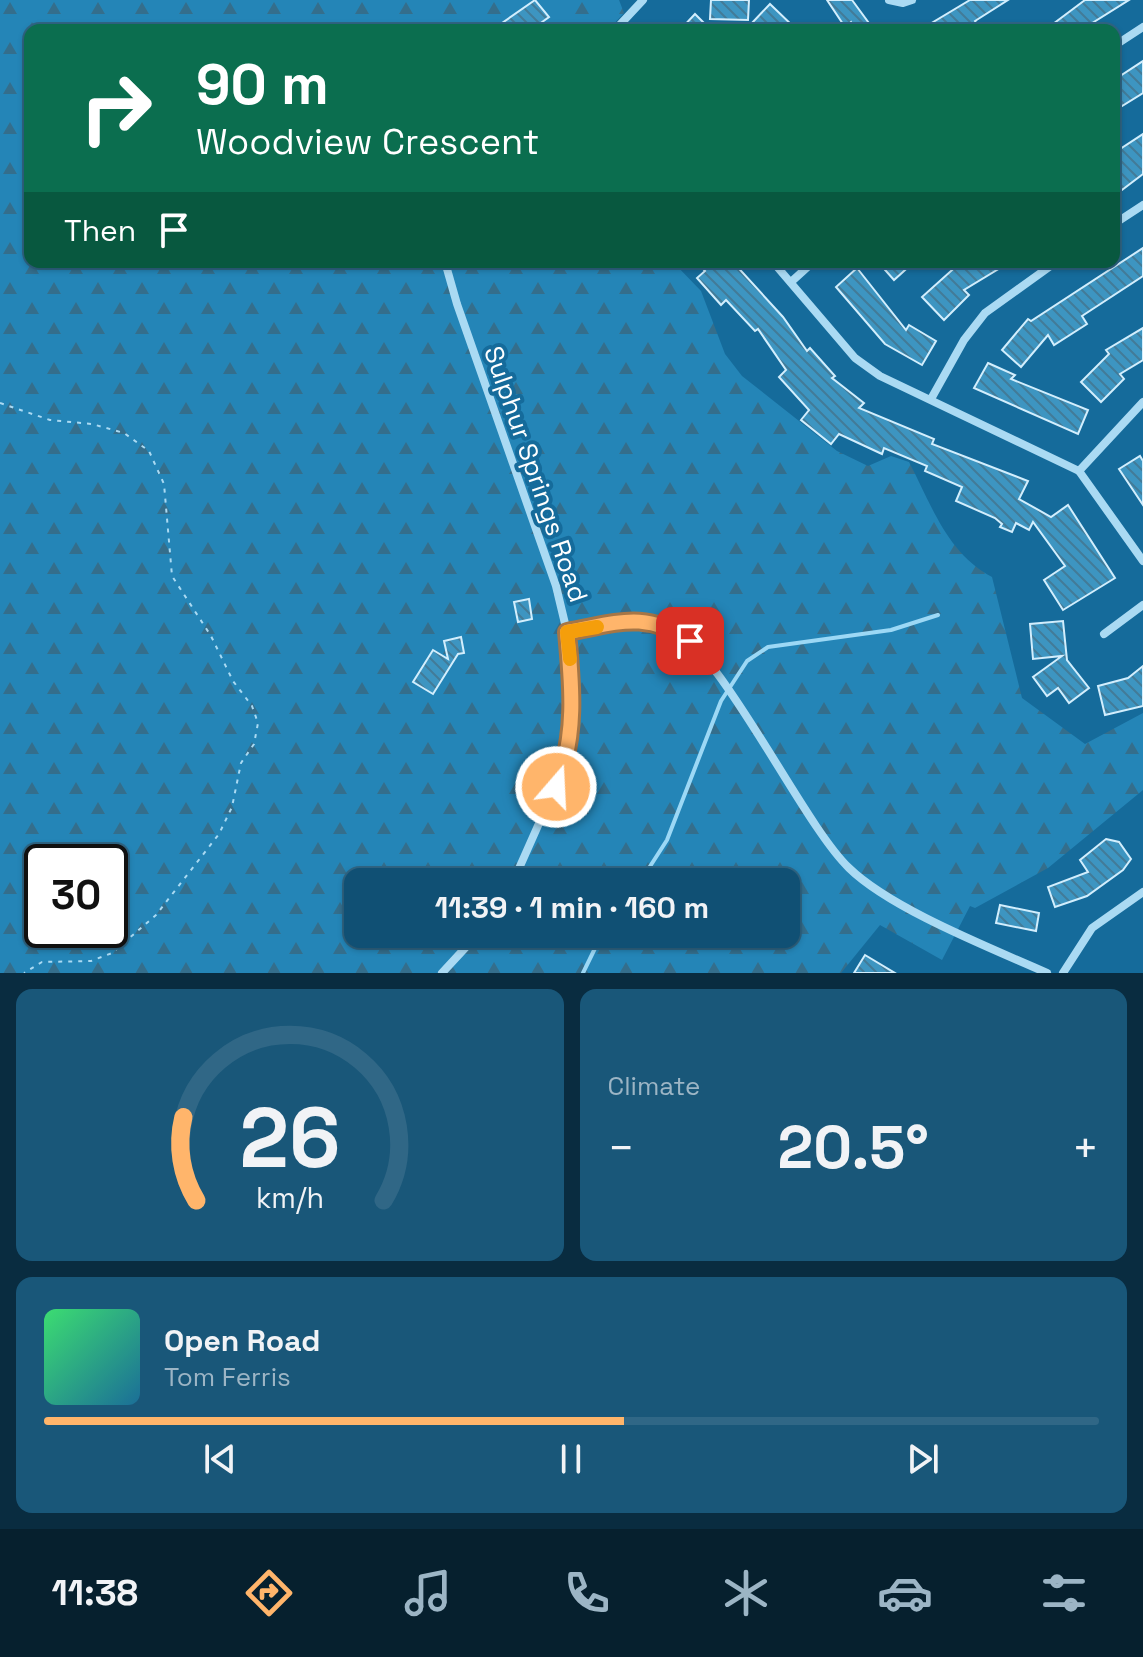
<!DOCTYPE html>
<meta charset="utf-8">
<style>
body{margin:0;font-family:"Space Grotesk",sans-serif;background:#195779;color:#f1f3f6;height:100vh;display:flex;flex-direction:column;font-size:30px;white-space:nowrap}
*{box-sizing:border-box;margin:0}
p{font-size:26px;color:#9cb5c5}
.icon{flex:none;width:44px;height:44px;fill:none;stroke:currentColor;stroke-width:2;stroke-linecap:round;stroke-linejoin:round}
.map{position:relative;height:973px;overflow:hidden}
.details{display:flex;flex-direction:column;gap:16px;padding:16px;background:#092c40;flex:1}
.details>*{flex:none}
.banner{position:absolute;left:24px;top:24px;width:1096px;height:244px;border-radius:16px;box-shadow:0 2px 6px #0004,0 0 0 2px #306786;background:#0b6e4f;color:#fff;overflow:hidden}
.speed{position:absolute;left:24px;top:844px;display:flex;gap:16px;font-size:40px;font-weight:700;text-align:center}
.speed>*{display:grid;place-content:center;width:104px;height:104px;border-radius:50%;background:#105074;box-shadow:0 2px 6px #0004,0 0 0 2px #306786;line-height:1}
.speed .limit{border:4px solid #111;border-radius:12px;background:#fff;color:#111}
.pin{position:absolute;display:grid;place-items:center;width:68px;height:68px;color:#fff;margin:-34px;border-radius:16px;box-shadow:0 4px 12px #0006}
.me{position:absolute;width:88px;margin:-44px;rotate:19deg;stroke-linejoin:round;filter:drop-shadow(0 0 6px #0008)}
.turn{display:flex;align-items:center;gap:28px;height:168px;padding:0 40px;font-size:36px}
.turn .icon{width:104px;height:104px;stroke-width:2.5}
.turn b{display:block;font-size:56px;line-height:68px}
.then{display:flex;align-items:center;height:76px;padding:0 40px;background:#0003;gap:16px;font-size:30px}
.big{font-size:60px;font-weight:600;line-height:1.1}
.details .widget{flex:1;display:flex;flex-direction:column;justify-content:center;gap:12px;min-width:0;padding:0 28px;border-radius:16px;background:#195779}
.details .dial{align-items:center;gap:0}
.dial svg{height:208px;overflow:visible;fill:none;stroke:#306786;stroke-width:7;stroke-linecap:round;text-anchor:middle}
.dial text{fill:#f1f3f6;stroke:none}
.song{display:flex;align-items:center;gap:24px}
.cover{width:96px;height:96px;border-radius:12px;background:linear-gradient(135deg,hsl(140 70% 55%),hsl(200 70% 35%))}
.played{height:8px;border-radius:4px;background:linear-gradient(90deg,#ffb56b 55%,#306786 55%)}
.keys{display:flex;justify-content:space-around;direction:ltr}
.heat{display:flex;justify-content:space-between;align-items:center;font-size:44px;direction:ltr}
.details .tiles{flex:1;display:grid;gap:16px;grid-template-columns:1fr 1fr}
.widget:last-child{grid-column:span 2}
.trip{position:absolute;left:344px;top:868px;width:456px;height:80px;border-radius:16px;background:#105074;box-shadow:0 2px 6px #0004,0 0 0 2px #306786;font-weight:600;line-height:80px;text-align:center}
.tabs{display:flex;height:128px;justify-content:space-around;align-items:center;background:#06202e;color:#9cb5c5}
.tabs .icon{width:56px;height:56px}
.tabs .current{color:#ffb56b}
.tabs b{font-size:36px;color:#f1f3f6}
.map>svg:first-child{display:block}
.forest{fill:url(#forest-firs);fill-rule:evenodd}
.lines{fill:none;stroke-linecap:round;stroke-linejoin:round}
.stream{stroke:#9cd8f5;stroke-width:4}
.building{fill:url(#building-back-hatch);stroke:#d2eefd;stroke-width:2}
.path{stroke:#aadaf3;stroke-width:2;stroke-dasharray:4 6;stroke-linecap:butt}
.street{stroke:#aadaf3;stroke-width:8}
.route-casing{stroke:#a67646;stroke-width:20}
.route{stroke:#ffb56b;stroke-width:14}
.slow{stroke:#f59e0b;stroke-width:14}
.labels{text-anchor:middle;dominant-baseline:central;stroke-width:8;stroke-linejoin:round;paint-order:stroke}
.street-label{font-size:26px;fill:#fff;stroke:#156b9b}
</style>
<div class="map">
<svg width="1143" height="973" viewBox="0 0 1143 973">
<defs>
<pattern id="forest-firs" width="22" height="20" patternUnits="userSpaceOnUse" patternTransform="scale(2)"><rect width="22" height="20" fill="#2485b7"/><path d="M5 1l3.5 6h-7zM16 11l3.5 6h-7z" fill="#346e8c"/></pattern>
<pattern id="building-back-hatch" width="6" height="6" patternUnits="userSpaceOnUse" patternTransform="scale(2)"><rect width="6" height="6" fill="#3d95c1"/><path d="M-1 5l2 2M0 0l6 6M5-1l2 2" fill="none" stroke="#427b98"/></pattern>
</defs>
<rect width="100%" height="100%" fill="#156b9b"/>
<!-- forest -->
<path class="forest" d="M0,0H619L624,13L608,30H30V262H673L701,291L725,354L742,376L837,451L868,466L891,456L909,462C932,506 947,553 992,577L1022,698L1085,744L1143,713V790L1048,868L975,908L970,906L942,960L880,925L841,973H0ZM42,862H110V930H42ZM358,882H786V934H358Z"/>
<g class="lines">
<!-- stream -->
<g class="stream">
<polyline points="640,882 667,840 721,701 747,661 768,647 891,630 938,615"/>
<polyline points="583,973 602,934"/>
</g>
</g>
<!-- building -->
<g class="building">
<polygon points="535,0 549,17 531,30 492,30"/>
<polygon points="711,0 749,0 748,20 710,19"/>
<polygon points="827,0 852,0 874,30 855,30 851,22 845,27"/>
<polygon points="970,0 1008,0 975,21 980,30 920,30"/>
<polygon points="1085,0 1129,0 1081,30 1045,30"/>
<polygon points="770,4 797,30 757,30 751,24"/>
<polygon points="695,14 711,30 680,30"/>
<polygon points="1143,61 1143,93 1114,111 1114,80"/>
<polygon points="1143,134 1143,174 1114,196 1114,153"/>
<polygon points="1143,248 1143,276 1082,316 1087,324 1054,345 1048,335 1021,367 1002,350 1028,319 1031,321"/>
<polygon points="697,262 733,262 783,317 807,351 810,348 835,376 832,378 864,403 859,408 934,439 932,444 1028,481 1019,499 1051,517 1068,505 1115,578 1063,610 1044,580 1065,566 1033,522 1029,530 1016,523 1012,532 1000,527 1002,524 995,518 956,501 962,487 925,471 927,466 884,448 882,454 839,434 831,444 801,420 809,410 779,377 786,370 758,329 755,331 726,300 721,305 697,278 705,271"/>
<polygon points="878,262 914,262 894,280"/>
<polygon points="961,262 1010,262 964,290 969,295 944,320 922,297"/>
<polygon points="857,268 906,330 909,325 936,341 922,365 885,344 836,287"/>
<polygon points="1143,328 1143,360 1120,374 1124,379 1101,402 1081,382 1109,354 1106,350"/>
<polygon points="988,363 1015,375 1011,379 1088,410 1078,434 974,388"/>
<polygon points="1140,456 1143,461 1143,505 1119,469"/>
<polygon points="529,599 532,619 518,622 514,602"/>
<polygon points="1063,621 1067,660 1089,688 1069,703 1058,688 1047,696 1033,677 1062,656 1033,659 1030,624"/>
<polygon points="461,637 464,653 458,654 433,694 413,682 433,650 448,659 444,641"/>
<polygon points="1143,666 1143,706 1105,715 1098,686 1128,678"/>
<polygon points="1106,839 1119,842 1131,859 1123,870 1087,896 1055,907 1048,887 1088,872 1080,860"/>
<polygon points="1000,905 1039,913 1036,931 996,923"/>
<polygon points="865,955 895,973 854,973"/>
</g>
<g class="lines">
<!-- path -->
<polyline class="path" points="0,403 50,420 92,424 124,433 149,451 164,484 172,576 211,636 233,681 252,706 258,723 254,744 241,763 232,807 219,834 156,915 112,953 91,961 42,962 24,973"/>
<!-- street -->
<g class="street">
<polyline points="889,0 903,3 912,0"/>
<polyline points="615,30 643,0"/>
<polyline points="1114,46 1143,27"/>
<polyline points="1114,224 1143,205"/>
<polyline points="445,262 457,304 556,586 567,632 572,687 568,758 513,882"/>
<polyline points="773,262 855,358 880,376 1079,471 1143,561"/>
<polyline points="791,282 813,262"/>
<polyline points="931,399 964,340 985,313 1056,262"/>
<polyline points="1079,471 1143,402"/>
<path d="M567,632C599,626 631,616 663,624C716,637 800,821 849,868C891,909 991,948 1047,973"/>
<polyline points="1104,634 1143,605"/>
<polyline points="442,973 478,934"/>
<polyline points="1063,973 1092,928 1143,892"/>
</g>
</g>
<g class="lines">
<defs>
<path id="route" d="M556,787C577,737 572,685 567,632C617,623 646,610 690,641"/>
</defs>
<!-- route casing -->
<use href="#route" class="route-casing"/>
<!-- route -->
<use href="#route" class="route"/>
<!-- slow -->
<polyline class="slow" points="570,659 567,632 597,627"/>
</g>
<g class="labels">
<!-- street labels -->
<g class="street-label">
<text transform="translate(536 474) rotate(71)">Sulphur Springs Road</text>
</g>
</g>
</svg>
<div class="speed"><div class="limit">30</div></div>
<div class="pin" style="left:690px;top:641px;background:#d93025"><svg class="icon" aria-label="arrive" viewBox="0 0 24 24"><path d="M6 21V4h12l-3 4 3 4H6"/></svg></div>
<svg class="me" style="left:556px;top:787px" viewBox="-20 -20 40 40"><circle r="17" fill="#ffb56b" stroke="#fff" stroke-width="3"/><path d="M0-11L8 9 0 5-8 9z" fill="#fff"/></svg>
<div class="trip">11:39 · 1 min · 160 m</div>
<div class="banner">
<div class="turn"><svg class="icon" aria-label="right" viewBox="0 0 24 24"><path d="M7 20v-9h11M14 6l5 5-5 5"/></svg><div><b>90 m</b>Woodview Crescent</div></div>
<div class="then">Then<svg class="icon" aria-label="arrive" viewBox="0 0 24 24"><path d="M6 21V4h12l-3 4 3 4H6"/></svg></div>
</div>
</div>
<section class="details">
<div class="tiles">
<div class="widget dial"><svg viewBox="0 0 100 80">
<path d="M14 69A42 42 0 1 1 86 69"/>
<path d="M14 69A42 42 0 0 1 9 37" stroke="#ffb56b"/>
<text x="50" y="56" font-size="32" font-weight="700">26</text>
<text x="50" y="72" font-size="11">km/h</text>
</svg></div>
<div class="widget"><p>Climate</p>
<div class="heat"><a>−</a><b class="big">20.5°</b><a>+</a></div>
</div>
<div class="widget">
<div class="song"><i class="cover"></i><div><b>Open Road</b><p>Tom Ferris</p></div></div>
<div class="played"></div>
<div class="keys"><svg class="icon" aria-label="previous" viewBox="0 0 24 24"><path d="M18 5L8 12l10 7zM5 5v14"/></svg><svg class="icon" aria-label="pause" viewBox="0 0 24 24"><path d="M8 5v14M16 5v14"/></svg><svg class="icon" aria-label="next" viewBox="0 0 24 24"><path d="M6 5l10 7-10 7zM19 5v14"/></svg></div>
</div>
</div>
</section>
<nav class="tabs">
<b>11:38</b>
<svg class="icon current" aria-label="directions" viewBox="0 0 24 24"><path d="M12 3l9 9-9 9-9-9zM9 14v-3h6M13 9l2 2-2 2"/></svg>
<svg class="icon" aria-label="music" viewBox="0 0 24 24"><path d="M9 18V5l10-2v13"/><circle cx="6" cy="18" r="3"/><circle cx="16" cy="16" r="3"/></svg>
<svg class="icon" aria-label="phone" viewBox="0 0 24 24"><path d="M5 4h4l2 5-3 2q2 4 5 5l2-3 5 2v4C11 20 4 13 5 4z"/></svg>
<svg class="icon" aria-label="climate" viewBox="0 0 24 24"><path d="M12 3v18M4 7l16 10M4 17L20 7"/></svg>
<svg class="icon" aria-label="car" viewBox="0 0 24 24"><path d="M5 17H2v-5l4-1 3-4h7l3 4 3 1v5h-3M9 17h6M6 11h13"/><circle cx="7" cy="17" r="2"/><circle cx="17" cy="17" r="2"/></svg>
<svg class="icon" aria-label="filters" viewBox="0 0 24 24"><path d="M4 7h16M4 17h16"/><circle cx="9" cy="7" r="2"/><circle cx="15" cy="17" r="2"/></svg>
</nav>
